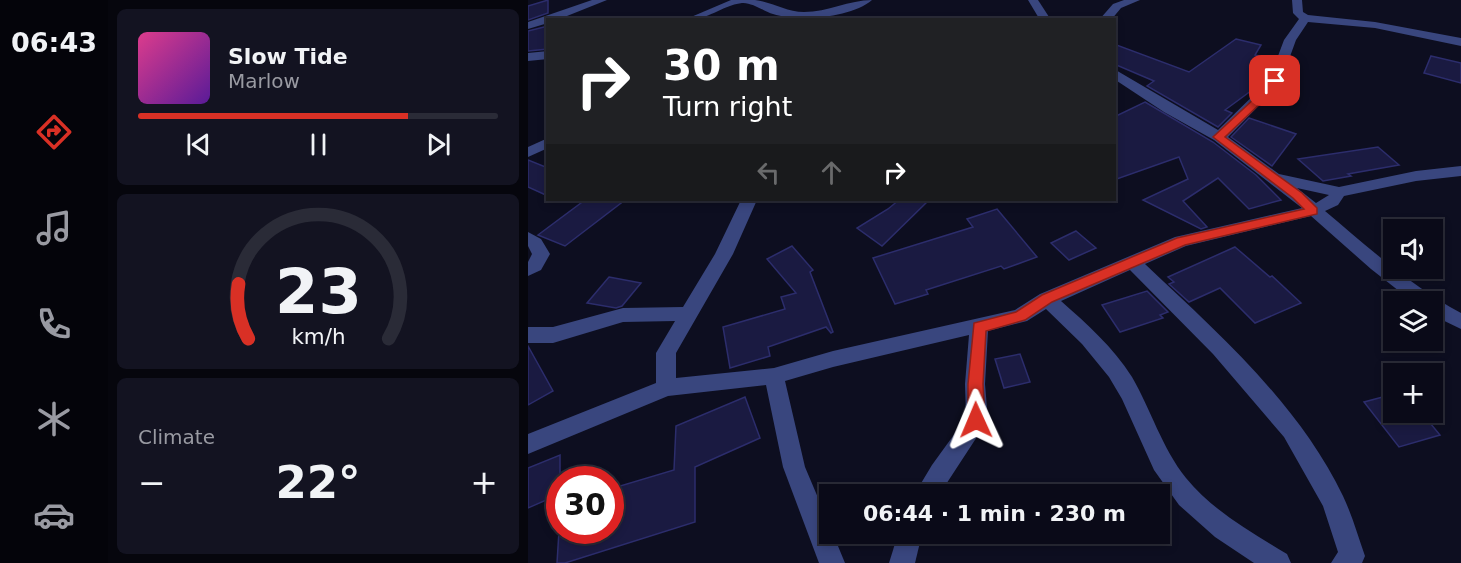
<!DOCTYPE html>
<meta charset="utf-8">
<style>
body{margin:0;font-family:"DejaVu Sans",sans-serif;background:#131321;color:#f1f3f6;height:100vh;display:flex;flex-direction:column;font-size:22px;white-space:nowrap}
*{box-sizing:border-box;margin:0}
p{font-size:20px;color:#999aa2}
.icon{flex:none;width:33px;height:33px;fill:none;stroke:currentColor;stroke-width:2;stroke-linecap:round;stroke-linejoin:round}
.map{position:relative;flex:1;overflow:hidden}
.panel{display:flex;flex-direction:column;gap:9px;padding:9px;background:#06060d;width:420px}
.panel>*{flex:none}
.banner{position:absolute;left:18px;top:18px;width:570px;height:183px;border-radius:0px;box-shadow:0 3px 9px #0003,0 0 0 2px #2a2b37;background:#202124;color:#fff;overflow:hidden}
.tools{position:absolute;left:855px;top:219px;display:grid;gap:12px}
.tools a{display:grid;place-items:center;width:60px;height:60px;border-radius:0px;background:#0a0a18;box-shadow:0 3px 9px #0003,0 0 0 2px #2a2b37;font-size:30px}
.speed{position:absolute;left:18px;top:466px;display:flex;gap:12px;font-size:30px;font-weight:700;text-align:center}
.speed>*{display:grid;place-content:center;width:78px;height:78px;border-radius:50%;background:#0a0a18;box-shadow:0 3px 9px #0003,0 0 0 2px #2a2b37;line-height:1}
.speed .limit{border:9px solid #d22;background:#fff;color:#111}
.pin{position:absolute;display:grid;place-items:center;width:51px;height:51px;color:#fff;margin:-26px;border-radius:12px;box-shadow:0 3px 9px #0006}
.me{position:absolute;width:66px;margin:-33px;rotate:359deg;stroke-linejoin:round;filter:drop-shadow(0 0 4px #0008)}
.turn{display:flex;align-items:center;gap:21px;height:126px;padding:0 18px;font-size:27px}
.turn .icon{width:78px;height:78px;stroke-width:2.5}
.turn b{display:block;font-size:42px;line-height:51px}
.lanes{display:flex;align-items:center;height:57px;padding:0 18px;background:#0003;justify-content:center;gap:30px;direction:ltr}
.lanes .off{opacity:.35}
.big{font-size:45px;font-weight:800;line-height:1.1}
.panel .widget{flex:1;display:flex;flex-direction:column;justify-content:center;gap:9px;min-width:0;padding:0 21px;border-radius:9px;background:#131321}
.panel .dial{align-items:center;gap:0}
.dial svg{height:156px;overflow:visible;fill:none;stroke:#2a2b37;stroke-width:7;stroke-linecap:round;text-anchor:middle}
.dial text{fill:#f1f3f6;stroke:none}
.song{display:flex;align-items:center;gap:18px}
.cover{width:72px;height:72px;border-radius:9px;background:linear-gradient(135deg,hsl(330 70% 55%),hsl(270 70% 35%))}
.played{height:6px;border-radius:3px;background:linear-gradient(90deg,#d93025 75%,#2a2b37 75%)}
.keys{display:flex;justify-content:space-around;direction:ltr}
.heat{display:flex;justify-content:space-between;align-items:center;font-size:33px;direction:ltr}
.trip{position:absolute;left:291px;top:484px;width:351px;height:60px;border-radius:0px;background:#0a0a18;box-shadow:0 3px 9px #0003,0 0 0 2px #2a2b37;font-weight:800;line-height:60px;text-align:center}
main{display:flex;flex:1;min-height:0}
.menu{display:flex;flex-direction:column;width:108px;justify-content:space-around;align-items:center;background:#04040a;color:#999aa2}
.menu .icon{width:42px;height:42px}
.menu .selected{color:#d93025}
.menu b{font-size:27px;color:#f1f3f6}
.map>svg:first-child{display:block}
.building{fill:#1a1a41;stroke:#2c2d6c;stroke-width:1.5}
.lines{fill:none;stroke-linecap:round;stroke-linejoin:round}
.minor{fill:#39467e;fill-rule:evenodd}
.route{fill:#d93025;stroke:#8d1f18;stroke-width:1.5}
</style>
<main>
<nav class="menu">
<b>06:43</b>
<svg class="icon selected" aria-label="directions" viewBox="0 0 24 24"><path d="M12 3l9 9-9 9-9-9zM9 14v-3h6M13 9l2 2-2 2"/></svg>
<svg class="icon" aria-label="music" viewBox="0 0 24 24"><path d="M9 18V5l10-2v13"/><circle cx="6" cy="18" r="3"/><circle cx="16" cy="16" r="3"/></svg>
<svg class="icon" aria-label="phone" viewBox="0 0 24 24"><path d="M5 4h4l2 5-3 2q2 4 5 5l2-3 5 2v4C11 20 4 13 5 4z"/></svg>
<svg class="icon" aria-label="climate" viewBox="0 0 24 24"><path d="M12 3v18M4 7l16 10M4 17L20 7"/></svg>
<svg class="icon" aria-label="car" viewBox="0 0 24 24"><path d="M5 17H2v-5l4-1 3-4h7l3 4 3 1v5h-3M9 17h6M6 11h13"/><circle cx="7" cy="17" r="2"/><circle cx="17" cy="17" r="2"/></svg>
</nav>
<section class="panel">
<div class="widget">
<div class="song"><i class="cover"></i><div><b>Slow Tide</b><p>Marlow</p></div></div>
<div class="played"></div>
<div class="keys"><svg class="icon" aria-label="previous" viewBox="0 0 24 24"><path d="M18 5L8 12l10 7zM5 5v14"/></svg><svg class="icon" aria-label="pause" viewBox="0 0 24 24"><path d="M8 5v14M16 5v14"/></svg><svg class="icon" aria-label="next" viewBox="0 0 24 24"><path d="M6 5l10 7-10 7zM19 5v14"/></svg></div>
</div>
<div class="widget dial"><svg viewBox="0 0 100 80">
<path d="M14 69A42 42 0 1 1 86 69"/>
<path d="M14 69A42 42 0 0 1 9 41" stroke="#d93025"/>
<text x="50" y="56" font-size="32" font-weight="700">23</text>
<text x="50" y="72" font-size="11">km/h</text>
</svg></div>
<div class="widget"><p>Climate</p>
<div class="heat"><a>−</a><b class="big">22°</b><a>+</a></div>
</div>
</section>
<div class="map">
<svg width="933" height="563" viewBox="0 0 933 563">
<rect width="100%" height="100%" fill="#0d0e20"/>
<!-- building -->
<g class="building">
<polygon points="20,0 20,13 0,20 0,6"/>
<polygon points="20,26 20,49 0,51 0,31"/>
<polygon points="708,39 733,45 727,55 746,60 739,79 697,110 704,113 690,127 619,86 626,81 586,64 586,44 661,72"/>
<polygon points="903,56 933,63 933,83 896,73"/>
<polygon points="617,102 685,142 728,175 753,200 721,209 690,178 655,201 679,227 673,229 615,200 660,179 651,157 586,180 586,117"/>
<polygon points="721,118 768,134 744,166 703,137"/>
<polygon points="850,147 871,165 820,174 823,176 795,181 770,159"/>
<polygon points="0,160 20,168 20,196 0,187"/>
<polygon points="57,200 97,200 37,246 10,235"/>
<polygon points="371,200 401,200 354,246 329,228 360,209"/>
<polygon points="469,209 509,257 476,269 473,266 398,290 400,294 367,304 345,258 445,227 439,219"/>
<polygon points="548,231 568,248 541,260 523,243"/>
<polygon points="264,246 285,270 282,272 305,332 303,333 298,327 240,347 242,356 202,368 195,327 257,309 253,297 268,293 239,259"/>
<polygon points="707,247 742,277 744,276 773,303 727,323 692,288 661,302 641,284 646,282 640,277"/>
<polygon points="81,277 113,283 94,306 88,308 59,303"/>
<polygon points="619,291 640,312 632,315 635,318 592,332 574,305"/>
<polygon points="0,346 25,391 0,405"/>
<polygon points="492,354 502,382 476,388 467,359"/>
<polygon points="866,394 866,412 893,412 912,435 871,447 836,402"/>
<polygon points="217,397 232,438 167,467 167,522 37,563 29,563 31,531 82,531 82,489 146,470 148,426"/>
<polygon points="32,455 32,494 0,508 0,468"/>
</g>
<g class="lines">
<!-- minor -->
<g class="minor">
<polygon points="64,0 79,0 29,20 20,20 20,23 0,29 0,22"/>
<path d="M203,0C211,0 219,0 227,0C244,2 258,12 276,12C300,12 321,0 344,0C323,18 271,22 245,14C236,11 223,2 214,3C192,6 182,20 156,20Z"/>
<polygon points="500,0 510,0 523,20 512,20"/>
<polygon points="596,0 612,0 593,8 583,20 571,20 585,4"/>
<path d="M764,0H774L775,12L780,15L847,22L933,38V46L847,28L780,22L768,40L752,84L700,137L751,174L811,187L888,171L933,166V176L888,181L816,196L810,205L797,211C841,248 883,286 933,313V329L904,315V302H885L843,269L783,216L658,246L617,264C690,333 770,403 815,496C824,515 830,536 837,556L834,563H803L810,552L795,506L756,437L685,354L602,270L533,301C559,324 585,347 604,377C623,410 634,448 658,478C685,511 723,532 759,554L763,563H726L687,537L651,505L626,470L594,399L581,377L554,344L518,309L499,321L460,331L457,384L460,420L411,495H386L404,465L438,418L437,384L441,335L305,367L257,381L277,467L302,526V534H305L317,563H291L255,467L238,385L140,396L0,454V434L128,383V353L147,321L95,322L25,343H0V327H25L95,308L155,307L187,254L213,200H229L205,254L148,353V378L246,368L305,351L487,310L512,294L647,237L774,208L686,140L636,112L586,79V69L690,130L741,80L756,40L771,19L765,13ZM769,188L801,195L788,203Z"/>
<polygon points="20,51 20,59 0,61 0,53"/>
<polygon points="20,138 20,148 0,157 0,147"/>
<polygon points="0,232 13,239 22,254 13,270 0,276 0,262 4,254 0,246"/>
<polygon points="370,534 394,534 387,563 361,563"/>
</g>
</g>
<!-- route -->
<polygon class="route" points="744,79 752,81 735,101 697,137 774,193 789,208 789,214 657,245 524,302 497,320 458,331 455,384 457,420 454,425 448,428 443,425 440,420 440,384 446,323 488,312 514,295 649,238 776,209 765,198 685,137 728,97"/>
</svg>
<div class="tools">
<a><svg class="icon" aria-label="sound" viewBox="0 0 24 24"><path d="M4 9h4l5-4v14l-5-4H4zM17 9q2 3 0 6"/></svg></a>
<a><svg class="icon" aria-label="layers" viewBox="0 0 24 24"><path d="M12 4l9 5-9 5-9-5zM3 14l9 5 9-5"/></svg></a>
<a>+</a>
</div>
<div class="speed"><div class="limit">30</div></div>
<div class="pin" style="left:747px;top:81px;background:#d93025"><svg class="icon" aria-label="arrive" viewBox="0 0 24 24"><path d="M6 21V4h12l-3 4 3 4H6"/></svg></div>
<svg class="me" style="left:448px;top:420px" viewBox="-20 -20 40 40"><path d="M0-17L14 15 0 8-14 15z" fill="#d93025" stroke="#fff" stroke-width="4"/></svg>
<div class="trip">06:44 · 1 min · 230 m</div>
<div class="banner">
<div class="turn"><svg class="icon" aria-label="right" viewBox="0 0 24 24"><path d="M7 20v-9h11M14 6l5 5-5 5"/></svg><div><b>30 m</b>Turn right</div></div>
<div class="lanes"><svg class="icon off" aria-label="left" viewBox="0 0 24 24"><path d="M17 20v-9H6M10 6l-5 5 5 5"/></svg><svg class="icon off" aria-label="ahead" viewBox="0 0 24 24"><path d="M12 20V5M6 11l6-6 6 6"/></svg><svg class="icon" aria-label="right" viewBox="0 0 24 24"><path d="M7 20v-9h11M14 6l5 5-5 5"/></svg></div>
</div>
</div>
</main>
